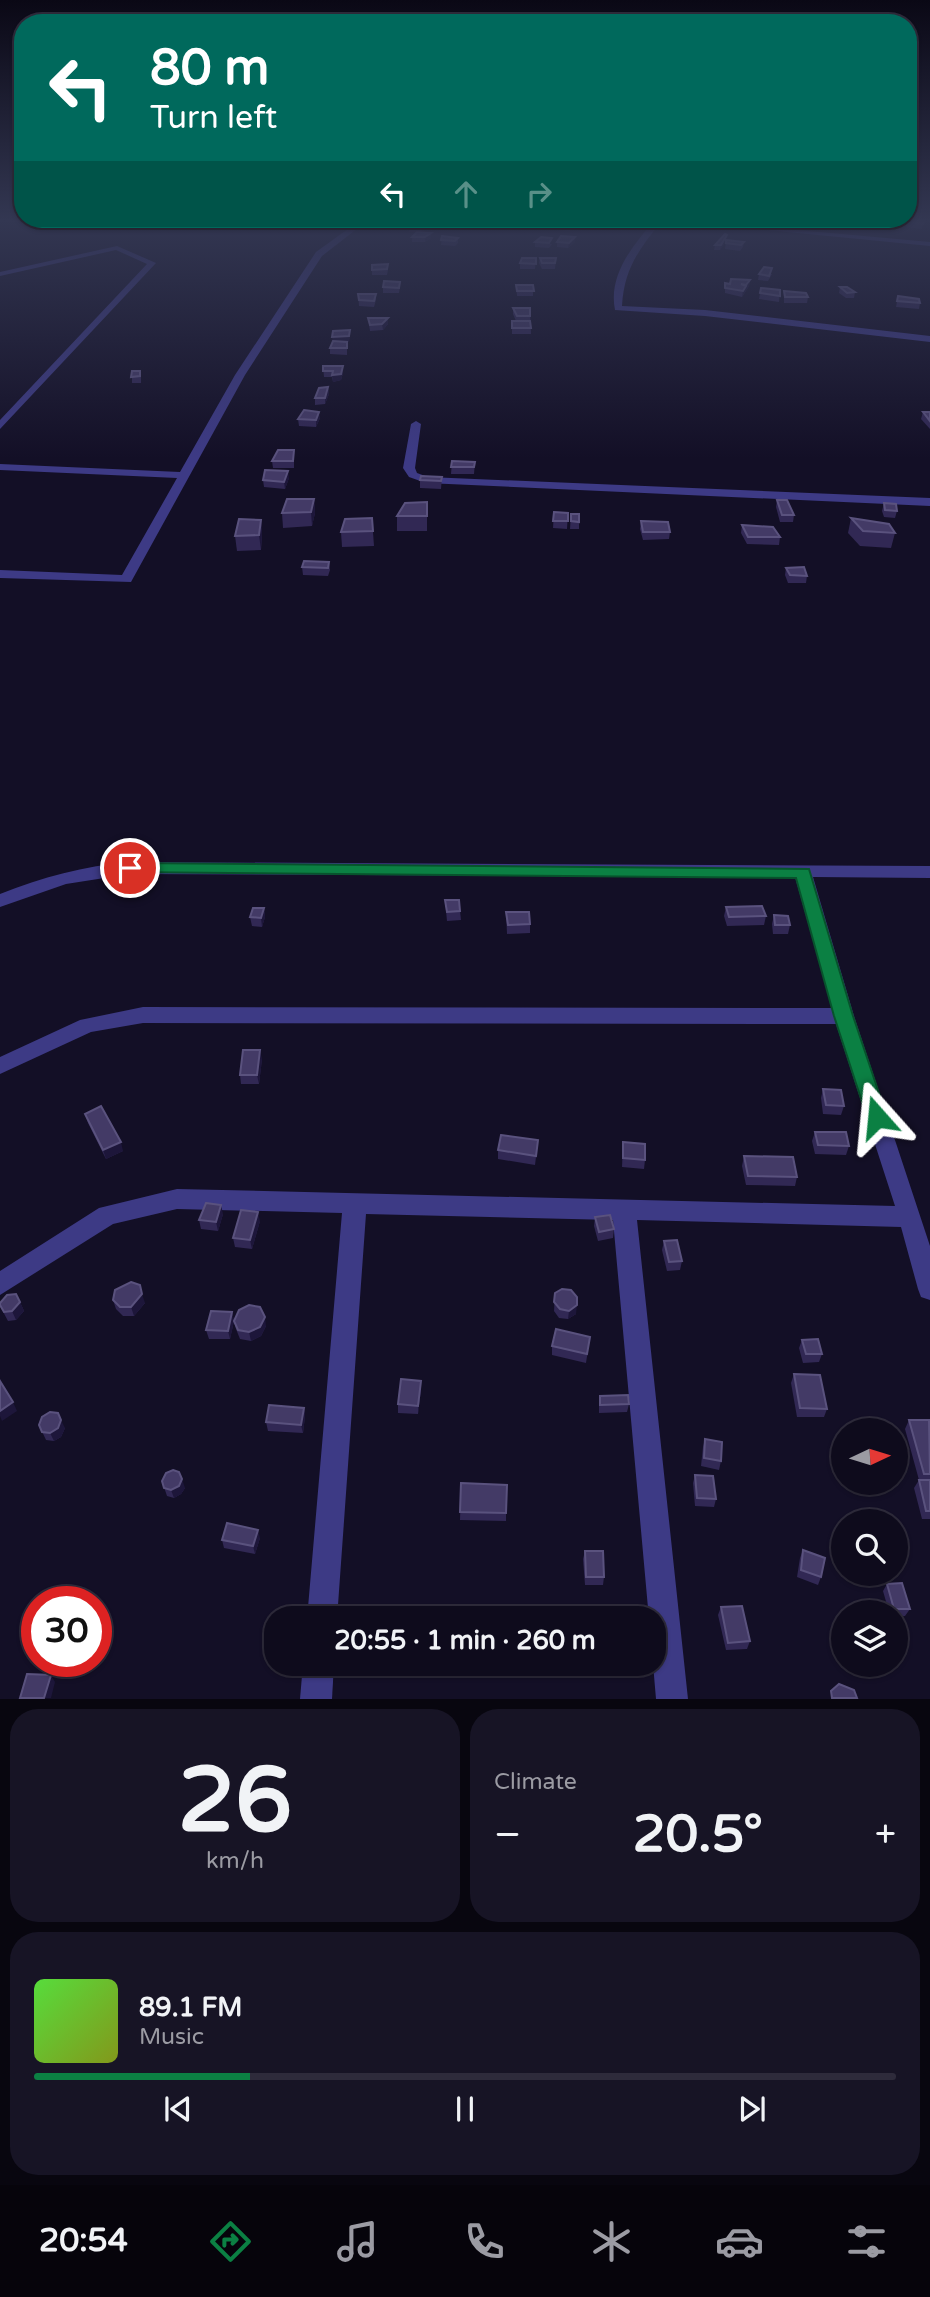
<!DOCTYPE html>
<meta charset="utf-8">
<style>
body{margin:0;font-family:"Varela Round",sans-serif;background:#171425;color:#f1f3f6;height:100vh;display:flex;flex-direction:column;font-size:26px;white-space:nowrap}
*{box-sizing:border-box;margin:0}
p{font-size:23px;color:#9b9ba3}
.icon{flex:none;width:38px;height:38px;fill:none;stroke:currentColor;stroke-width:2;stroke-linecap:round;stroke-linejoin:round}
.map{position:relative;height:1699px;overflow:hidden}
.details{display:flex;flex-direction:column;gap:10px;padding:10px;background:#08060f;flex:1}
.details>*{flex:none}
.top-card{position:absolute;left:14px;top:14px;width:903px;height:214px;border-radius:28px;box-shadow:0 2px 5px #0004,0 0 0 2px #2e2b3b;background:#00695c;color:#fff;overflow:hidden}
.needle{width:46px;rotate:86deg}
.tools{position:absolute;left:831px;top:1418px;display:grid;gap:14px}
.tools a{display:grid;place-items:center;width:77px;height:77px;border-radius:50%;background:#0e0b1c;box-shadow:0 2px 5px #0004,0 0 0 2px #2e2b3b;font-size:35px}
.speed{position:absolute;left:21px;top:1586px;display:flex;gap:14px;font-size:35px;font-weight:700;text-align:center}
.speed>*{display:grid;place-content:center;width:91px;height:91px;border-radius:50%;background:#0e0b1c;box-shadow:0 2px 5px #0004,0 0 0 2px #2e2b3b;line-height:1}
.speed .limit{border:10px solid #d22;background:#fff;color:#111}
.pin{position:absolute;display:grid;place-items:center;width:60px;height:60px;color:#fff;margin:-30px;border:4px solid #fff;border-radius:50%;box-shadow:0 2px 7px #0007}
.me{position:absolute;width:77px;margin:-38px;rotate:342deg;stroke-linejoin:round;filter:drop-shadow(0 0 5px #0008)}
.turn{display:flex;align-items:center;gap:24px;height:147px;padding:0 21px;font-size:32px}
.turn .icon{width:91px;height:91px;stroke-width:2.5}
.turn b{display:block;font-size:49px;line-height:60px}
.lanes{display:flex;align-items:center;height:66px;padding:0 21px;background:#0003;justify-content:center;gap:35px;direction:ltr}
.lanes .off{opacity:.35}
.big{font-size:52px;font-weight:700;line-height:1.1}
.details .card{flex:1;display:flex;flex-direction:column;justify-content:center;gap:10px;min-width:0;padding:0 24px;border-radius:28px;background:#171425}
.details .dial{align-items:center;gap:0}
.dial b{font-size:91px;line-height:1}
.song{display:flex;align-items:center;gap:21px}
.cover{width:84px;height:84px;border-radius:10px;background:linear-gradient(135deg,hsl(110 70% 55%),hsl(70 70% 35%))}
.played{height:7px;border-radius:4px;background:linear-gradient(90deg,#0b8043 25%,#2e2b3b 25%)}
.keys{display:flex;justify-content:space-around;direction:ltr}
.heat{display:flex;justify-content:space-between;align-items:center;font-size:38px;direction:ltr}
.details .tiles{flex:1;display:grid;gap:10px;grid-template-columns:1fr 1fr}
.card:last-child{grid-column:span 2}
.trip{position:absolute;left:264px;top:1606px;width:402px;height:70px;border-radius:28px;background:#0e0b1c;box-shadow:0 2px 5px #0004,0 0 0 2px #2e2b3b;font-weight:700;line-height:70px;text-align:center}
.dock{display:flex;height:112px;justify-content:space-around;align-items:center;background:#06040b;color:#9b9ba3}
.dock .icon{width:49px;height:49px}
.dock .selected{color:#0b8043}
.dock b{font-size:32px;color:#f1f3f6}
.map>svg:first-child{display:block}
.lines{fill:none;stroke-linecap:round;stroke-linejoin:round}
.minor{fill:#3d3a85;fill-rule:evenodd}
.wall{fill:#312854}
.shaded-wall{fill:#1d163a}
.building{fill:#433a66;stroke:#5a527e;stroke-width:2}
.route{fill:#0b8043;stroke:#07532c;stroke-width:2}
</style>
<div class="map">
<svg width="930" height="1699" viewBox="0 0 930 1699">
<rect width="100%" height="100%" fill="#130f26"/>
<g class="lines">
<!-- minor -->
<g class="minor">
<polygon points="359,221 367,221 322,256 245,375 131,582 0,578 0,570 122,575 177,478 0,470 0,464 180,472 235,375 316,252"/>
<path d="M654,221H662C639,249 624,269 622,306L705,310L930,336V342L705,316L615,310C608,275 633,245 654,221Z"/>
<polygon points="674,221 699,221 930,242 930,246"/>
<polygon points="117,246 156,263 0,429 0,420 147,264 116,250 0,276 0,272"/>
<polygon points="416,421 421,424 415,468 417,473 428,477 930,498 930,506 426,483 409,477 403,468 411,424"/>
<path d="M130,862L930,866V878L813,877L854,1016L930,1246V1300L921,1297L918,1289L901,1227L637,1220L688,1699H656L653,1664L654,1619H649L613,1220L366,1214L337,1619H307L342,1213L177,1209L113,1224L0,1295V1271L99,1208L177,1189L895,1206L836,1024L143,1023L91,1032L0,1074V1057L80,1020L143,1007L832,1008L795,877L130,874L66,884L0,907V894C42,877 84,866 130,862Z"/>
<polygon points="303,1664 334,1664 332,1699 300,1699"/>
</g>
</g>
<!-- wall -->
<g class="wall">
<polygon points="437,221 457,221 449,227 437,226"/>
<polygon points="576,221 575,225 570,231 558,230 558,224"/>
<polygon points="871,221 896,221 895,226 871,224"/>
<polygon points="907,221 924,221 922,229 906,227"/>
<polygon points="409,226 426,228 423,232 431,238 425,242 412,242 412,237 416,232 409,232"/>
<polygon points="727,235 726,241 720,250 714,250 715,245"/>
<polygon points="442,236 458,238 458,243 455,246 441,245"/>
<polygon points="575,237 575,242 568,248 557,247 557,242"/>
<polygon points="726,240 744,242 743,247 740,251 725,249"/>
<polygon points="535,242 552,244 549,248 535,247"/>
<polygon points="536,258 535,269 520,269 520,263"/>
<polygon points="540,258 556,258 555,269 542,269 539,263"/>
<polygon points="372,265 388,270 387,275 372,275"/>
<polygon points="759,274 772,274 768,281 758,280"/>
<polygon points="750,280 749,286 742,297 725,293 725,283 730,284"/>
<polygon points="516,285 533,285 533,296 517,296"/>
<polygon points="383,287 400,287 399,293 383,293"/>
<polygon points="840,287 855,292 854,298 846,298 839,293"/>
<polygon points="761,288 780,290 779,302 759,299"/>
<polygon points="784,291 808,297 807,303 784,303"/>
<polygon points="358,294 376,294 376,300 374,307 359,306"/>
<polygon points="898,296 920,303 919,309 896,307"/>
<polygon points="513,308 530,308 531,334 512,334 512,321 516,321 513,314"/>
<polygon points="368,318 388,318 388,324 383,330 370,331"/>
<polygon points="350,330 349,342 347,342 347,355 330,354 330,348"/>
<polygon points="323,366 343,373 341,380 333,382 332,377 324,377"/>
<polygon points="132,371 141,377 141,383 132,383"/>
<polygon points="328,387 329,394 325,404 315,405 315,398"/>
<polygon points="923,412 930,412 930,429 921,419"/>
<polygon points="320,418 316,427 299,426 298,419"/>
<polygon points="294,450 294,468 273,468 272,461"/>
<polygon points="452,461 475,462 474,474 451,474"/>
<polygon points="442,477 441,489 420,488 420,480"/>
<polygon points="289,478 285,489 264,487 263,480"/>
<polygon points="314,499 315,513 312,526 283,528 282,513"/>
<polygon points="777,500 794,515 793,522 780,522 776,507"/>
<polygon points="427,502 427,531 397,531 397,516"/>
<polygon points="884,503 897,511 895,518 884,517 882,511"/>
<polygon points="554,512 568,513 567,529 553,528"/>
<polygon points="571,514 579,514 579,529 570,529"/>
<polygon points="372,518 374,546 342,547 341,532"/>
<polygon points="851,518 895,533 891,548 860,546 848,533"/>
<polygon points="261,520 262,534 261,550 237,551 235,536"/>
<polygon points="641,521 670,532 669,539 643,540 640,529"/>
<polygon points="742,525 780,537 779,545 747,544 741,533"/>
<polygon points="329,562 330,570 328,576 303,575 302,567"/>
<polygon points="786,568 807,576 806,583 788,583 785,575"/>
<polygon points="445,900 460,911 461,920 447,921"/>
<polygon points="726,907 766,916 764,925 727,926 724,916"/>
<polygon points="264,908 265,917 262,927 252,926 250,917"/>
<polygon points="506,912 530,924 530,933 507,934"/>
<polygon points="774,915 790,925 788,934 773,934 772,924"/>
<polygon points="262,1059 259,1084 241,1084 240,1075"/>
<polygon points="823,1089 844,1106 841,1115 823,1114 821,1098"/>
<polygon points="85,1114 123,1151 106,1159 88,1123"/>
<polygon points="815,1132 849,1146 846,1155 815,1154 812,1141"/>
<polygon points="623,1142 645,1160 644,1169 622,1167"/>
<polygon points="537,1149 535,1165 498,1159 498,1150"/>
<polygon points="744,1156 797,1177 795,1186 746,1185 742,1166"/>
<polygon points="223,1214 218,1231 201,1229 199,1220"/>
<polygon points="595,1217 614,1229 613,1238 598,1241 594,1226"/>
<polygon points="260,1221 252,1249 235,1247 233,1238"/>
<polygon points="664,1241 682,1261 680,1270 667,1271 662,1250"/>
<polygon points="555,1293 576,1314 568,1319 559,1318 554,1311"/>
<polygon points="113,1300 145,1303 134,1316 123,1316 116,1309"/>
<polygon points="20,1302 24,1311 16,1320 8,1321 0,1306"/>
<polygon points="232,1312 234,1321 230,1339 209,1339 206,1330"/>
<polygon points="234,1321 266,1326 261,1336 251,1341 240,1339 236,1329"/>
<polygon points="590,1337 586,1363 552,1355 552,1346"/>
<polygon points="802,1340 822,1354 819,1362 803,1363 799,1348"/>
<polygon points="794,1374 827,1409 824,1417 797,1417 791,1383"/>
<polygon points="421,1381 421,1389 418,1414 398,1413 398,1404"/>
<polygon points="600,1396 629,1404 627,1412 599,1413 599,1404"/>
<polygon points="304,1408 305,1416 303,1433 268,1431 266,1422"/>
<polygon points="909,1420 930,1423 930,1519 922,1519 914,1488 919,1480 905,1429"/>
<polygon points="39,1425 65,1428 61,1437 54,1441 46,1440"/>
<polygon points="705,1439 721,1461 719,1470 701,1466 703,1447"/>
<polygon points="695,1475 716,1499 714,1507 695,1506 693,1483"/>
<polygon points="162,1481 185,1488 181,1494 174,1498 167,1496"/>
<polygon points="461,1483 506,1513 506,1521 460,1520"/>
<polygon points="260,1538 255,1554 224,1548 222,1540"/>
<polygon points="803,1550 821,1577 818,1585 797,1577 800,1558"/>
<polygon points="585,1551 604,1577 603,1585 585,1585 583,1559"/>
<polygon points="887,1584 910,1609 905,1616 896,1616 896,1612 889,1612 883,1591"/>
<polygon points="721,1607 750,1641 747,1649 726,1650 718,1615"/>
<polygon points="623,1664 647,1664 646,1672 625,1674"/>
</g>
<!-- shaded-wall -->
<g class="shaded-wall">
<polygon points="450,221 457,221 449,227 449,222"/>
<polygon points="576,221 575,225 570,231 570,225"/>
<polygon points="425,223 426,228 422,233 422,228"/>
<polygon points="431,233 431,238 425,242 425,237"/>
<polygon points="727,235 726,241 720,250 721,245"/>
<polygon points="575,237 575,242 568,248 569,243"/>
<polygon points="750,280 749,286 742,297 743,291"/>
<polygon points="388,318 388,324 383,330 382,324"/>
<polygon points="350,330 349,342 333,343 332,337"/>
<polygon points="343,366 343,373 341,380 333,382 332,375"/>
<polygon points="328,387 329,394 325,404 325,398"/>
<polygon points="319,412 320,418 316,427 316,420"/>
<polygon points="288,471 289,478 285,489 284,482"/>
<polygon points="314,499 315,513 312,526 311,512"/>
<polygon points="261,520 262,534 261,550 259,535"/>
<polygon points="264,908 265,917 262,927 261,918"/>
<polygon points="260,1050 262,1059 259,1084 257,1075"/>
<polygon points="121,1142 123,1151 106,1159 103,1150"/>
<polygon points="221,1205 223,1214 218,1231 216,1222"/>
<polygon points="258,1212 260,1221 252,1249 250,1240"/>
<polygon points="142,1294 145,1303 134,1316 131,1307"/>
<polygon points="20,1302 24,1311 16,1320 12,1311"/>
<polygon points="577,1305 576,1314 568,1319 569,1311"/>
<polygon points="232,1312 234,1321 230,1339 228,1331"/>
<polygon points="265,1317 266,1326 261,1336 251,1341 249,1332"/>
<polygon points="421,1381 421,1389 418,1414 418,1406"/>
<polygon points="13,1402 17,1411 2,1421 0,1416 0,1411"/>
<polygon points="304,1408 305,1416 303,1433 301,1425"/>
<polygon points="61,1420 65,1428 61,1437 54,1441 50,1433"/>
<polygon points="182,1479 185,1488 181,1494 174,1498 171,1490"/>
<polygon points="258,1530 260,1538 255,1554 253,1546"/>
<polygon points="51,1675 55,1682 51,1698 44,1698"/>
</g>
<!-- building -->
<g class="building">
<polygon points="561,221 575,221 570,225 558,224"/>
<polygon points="907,221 924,221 923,224 907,222"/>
<polygon points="414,222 425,223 422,228 409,226"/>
<polygon points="417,232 431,233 425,237 412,237"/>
<polygon points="725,234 727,235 721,245 715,245"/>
<polygon points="442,236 458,238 455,241 441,240"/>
<polygon points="561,236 575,237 569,243 557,242"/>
<polygon points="541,237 552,238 549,243 535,242"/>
<polygon points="726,240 744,242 741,245 726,243"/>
<polygon points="522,258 536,258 536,264 520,263"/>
<polygon points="540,258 556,258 555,263 542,263"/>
<polygon points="388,264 387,269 372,270 372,265"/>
<polygon points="764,267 772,268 769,276 759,274"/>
<polygon points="731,279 750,280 746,285 741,284 746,286 743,291 725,288 725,283 730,284"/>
<polygon points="384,281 400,282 399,288 383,287"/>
<polygon points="516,285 533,285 534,291 517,291"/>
<polygon points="840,287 847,287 855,292 847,293"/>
<polygon points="761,288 780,290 780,296 760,293"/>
<polygon points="784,291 806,293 808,297 785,297"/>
<polygon points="358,294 376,294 374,301 359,300"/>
<polygon points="898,296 919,299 920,303 897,301"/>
<polygon points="513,308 530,308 530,316 517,316"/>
<polygon points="368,318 388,318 382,324 370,325"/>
<polygon points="512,321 530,321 531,328 512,328"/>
<polygon points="350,330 349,336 332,337 333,331"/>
<polygon points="333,341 347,342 347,348 330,348"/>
<polygon points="323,366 343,366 341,374 332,375 333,371 323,371"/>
<polygon points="132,371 140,371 140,376 131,377"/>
<polygon points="328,387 325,398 315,398 319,388"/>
<polygon points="304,410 319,412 316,420 298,419"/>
<polygon points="923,412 930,412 930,421"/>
<polygon points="278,450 294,450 293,461 272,461"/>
<polygon points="452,461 475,462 474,467 451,467"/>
<polygon points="265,470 288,471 284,482 263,480"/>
<polygon points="421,476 442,477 441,481 420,480"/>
<polygon points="287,499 314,499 311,512 282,513"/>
<polygon points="777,500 787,500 794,515 782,515"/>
<polygon points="427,502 427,516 397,516 405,503"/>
<polygon points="884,503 896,504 897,511 885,510"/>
<polygon points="554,512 568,513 568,521 553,521"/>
<polygon points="571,514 579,514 579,522 571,521"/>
<polygon points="372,518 373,531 341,532 345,519"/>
<polygon points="851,518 889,524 895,533 863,531"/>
<polygon points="239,519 261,520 259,535 235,536"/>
<polygon points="641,521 668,522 670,532 643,532"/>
<polygon points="742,525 773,527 780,537 748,537"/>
<polygon points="304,561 329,562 328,568 302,567"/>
<polygon points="804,567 807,576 790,575 786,568"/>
<polygon points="445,900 459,900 460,911 447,912"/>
<polygon points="762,906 766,916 729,917 726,907"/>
<polygon points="253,908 264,908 261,918 250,917"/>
<polygon points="506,912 529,912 530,924 508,925"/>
<polygon points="774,915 788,916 790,925 775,925"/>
<polygon points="243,1050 260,1050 257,1075 240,1075"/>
<polygon points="823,1089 841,1090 844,1106 826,1105"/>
<polygon points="101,1106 121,1142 103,1150 85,1114"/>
<polygon points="815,1132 846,1132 849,1146 818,1145"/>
<polygon points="501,1135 538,1140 536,1156 498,1150"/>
<polygon points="623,1142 645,1144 645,1160 623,1158"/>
<polygon points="744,1156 793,1157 797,1177 748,1176"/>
<polygon points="206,1203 221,1205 216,1222 199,1220"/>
<polygon points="241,1210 258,1212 250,1240 233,1238"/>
<polygon points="610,1215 614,1229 599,1232 595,1217"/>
<polygon points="677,1240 682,1261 669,1262 664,1241"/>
<polygon points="131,1282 140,1285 142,1294 131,1307 120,1307 113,1300 115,1290"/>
<polygon points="562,1289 571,1290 577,1297 577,1305 569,1311 560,1309 554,1302 555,1293"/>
<polygon points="16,1294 20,1302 12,1311 4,1312 0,1305 0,1303 7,1295"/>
<polygon points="249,1305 260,1307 265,1317 260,1327 249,1332 238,1330 234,1321 239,1310"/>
<polygon points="211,1311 232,1312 228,1331 206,1330"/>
<polygon points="556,1329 590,1337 587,1354 552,1346"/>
<polygon points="818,1339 822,1354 806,1354 802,1340"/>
<polygon points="794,1374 820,1375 827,1409 800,1408"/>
<polygon points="401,1379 421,1381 418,1406 398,1404"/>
<polygon points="0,1381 13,1402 0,1411"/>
<polygon points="628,1395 629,1404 600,1405 600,1396"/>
<polygon points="269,1405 304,1408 301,1425 266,1422"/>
<polygon points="50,1412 58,1413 61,1420 58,1428 50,1433 42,1432 39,1425 42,1417"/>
<polygon points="909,1420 929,1420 930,1474 924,1474"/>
<polygon points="705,1439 722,1442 721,1461 704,1458"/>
<polygon points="173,1470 179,1472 182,1479 179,1486 171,1490 164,1488 162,1481 166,1473"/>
<polygon points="695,1475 713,1476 716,1499 697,1498"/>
<polygon points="919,1480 930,1480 930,1511 926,1511"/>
<polygon points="461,1483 507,1485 506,1513 460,1512"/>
<polygon points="227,1523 258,1530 253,1546 222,1540"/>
<polygon points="803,1550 825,1558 821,1577 801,1570"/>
<polygon points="585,1551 603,1551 604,1577 586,1577"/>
<polygon points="902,1583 910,1609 894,1609 887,1584"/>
<polygon points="742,1606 750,1641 728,1643 721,1607"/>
<polygon points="626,1664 647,1664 648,1665 626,1667"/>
<polygon points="27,1674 51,1675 44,1698 20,1698"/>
<polygon points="839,1684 854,1690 857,1698 832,1698 831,1691"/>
</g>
<!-- sky -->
<linearGradient id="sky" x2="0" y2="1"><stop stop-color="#0a0815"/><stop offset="0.48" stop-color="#333752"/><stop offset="1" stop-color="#333752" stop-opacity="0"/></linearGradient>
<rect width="930" height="459" fill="url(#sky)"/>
<!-- route -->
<polygon class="route" points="130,863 809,869 853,1016 887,1117 884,1123 877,1125 870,1123 867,1117 834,1016 796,878 124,872 122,868 124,864"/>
</svg>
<div class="tools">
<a><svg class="needle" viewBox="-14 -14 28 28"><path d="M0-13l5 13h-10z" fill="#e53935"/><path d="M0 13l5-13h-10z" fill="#9b9ba3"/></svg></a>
<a><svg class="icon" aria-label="search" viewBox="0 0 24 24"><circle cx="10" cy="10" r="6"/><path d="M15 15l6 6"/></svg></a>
<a><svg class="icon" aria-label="layers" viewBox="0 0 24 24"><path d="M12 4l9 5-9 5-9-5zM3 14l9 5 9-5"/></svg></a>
</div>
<div class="speed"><div class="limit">30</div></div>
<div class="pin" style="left:130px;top:868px;background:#d93025"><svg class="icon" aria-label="arrive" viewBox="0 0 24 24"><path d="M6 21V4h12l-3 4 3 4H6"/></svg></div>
<svg class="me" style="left:877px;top:1117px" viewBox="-20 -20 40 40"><path d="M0-17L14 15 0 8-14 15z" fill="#0b8043" stroke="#fff" stroke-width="4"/></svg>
<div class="trip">20:55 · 1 min · 260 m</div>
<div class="top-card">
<div class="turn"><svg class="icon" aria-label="left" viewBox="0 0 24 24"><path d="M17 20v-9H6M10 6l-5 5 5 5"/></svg><div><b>80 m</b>Turn left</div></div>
<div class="lanes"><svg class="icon" aria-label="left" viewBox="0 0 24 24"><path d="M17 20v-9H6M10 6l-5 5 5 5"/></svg><svg class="icon off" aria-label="ahead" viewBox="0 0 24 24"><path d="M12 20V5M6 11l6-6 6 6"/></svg><svg class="icon off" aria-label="right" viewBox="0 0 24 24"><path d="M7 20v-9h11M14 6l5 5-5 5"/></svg></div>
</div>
</div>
<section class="details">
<div class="tiles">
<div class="card dial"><b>26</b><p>km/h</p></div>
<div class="card"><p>Climate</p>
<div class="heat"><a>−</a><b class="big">20.5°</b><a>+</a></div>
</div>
<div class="card">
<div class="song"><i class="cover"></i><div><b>89.1 FM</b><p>Music</p></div></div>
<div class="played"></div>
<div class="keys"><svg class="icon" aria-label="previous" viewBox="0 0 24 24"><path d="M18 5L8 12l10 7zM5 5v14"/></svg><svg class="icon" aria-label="pause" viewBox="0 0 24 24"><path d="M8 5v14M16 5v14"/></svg><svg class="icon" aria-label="next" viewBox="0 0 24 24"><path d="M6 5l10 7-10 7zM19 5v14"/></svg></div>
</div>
</div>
</section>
<nav class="dock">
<b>20:54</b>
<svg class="icon selected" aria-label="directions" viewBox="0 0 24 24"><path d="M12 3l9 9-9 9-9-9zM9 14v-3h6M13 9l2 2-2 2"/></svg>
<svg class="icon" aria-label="music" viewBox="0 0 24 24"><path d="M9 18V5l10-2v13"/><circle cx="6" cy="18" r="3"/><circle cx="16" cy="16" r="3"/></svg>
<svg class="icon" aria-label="phone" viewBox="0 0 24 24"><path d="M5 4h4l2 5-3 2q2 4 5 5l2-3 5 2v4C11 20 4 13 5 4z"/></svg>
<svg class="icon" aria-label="climate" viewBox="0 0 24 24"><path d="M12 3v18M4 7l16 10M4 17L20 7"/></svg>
<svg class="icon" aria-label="car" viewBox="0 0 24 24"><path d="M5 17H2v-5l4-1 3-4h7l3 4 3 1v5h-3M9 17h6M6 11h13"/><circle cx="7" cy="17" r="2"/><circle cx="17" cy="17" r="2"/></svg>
<svg class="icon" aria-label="filters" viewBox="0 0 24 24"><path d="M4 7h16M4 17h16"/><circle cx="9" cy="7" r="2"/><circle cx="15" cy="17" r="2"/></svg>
</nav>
